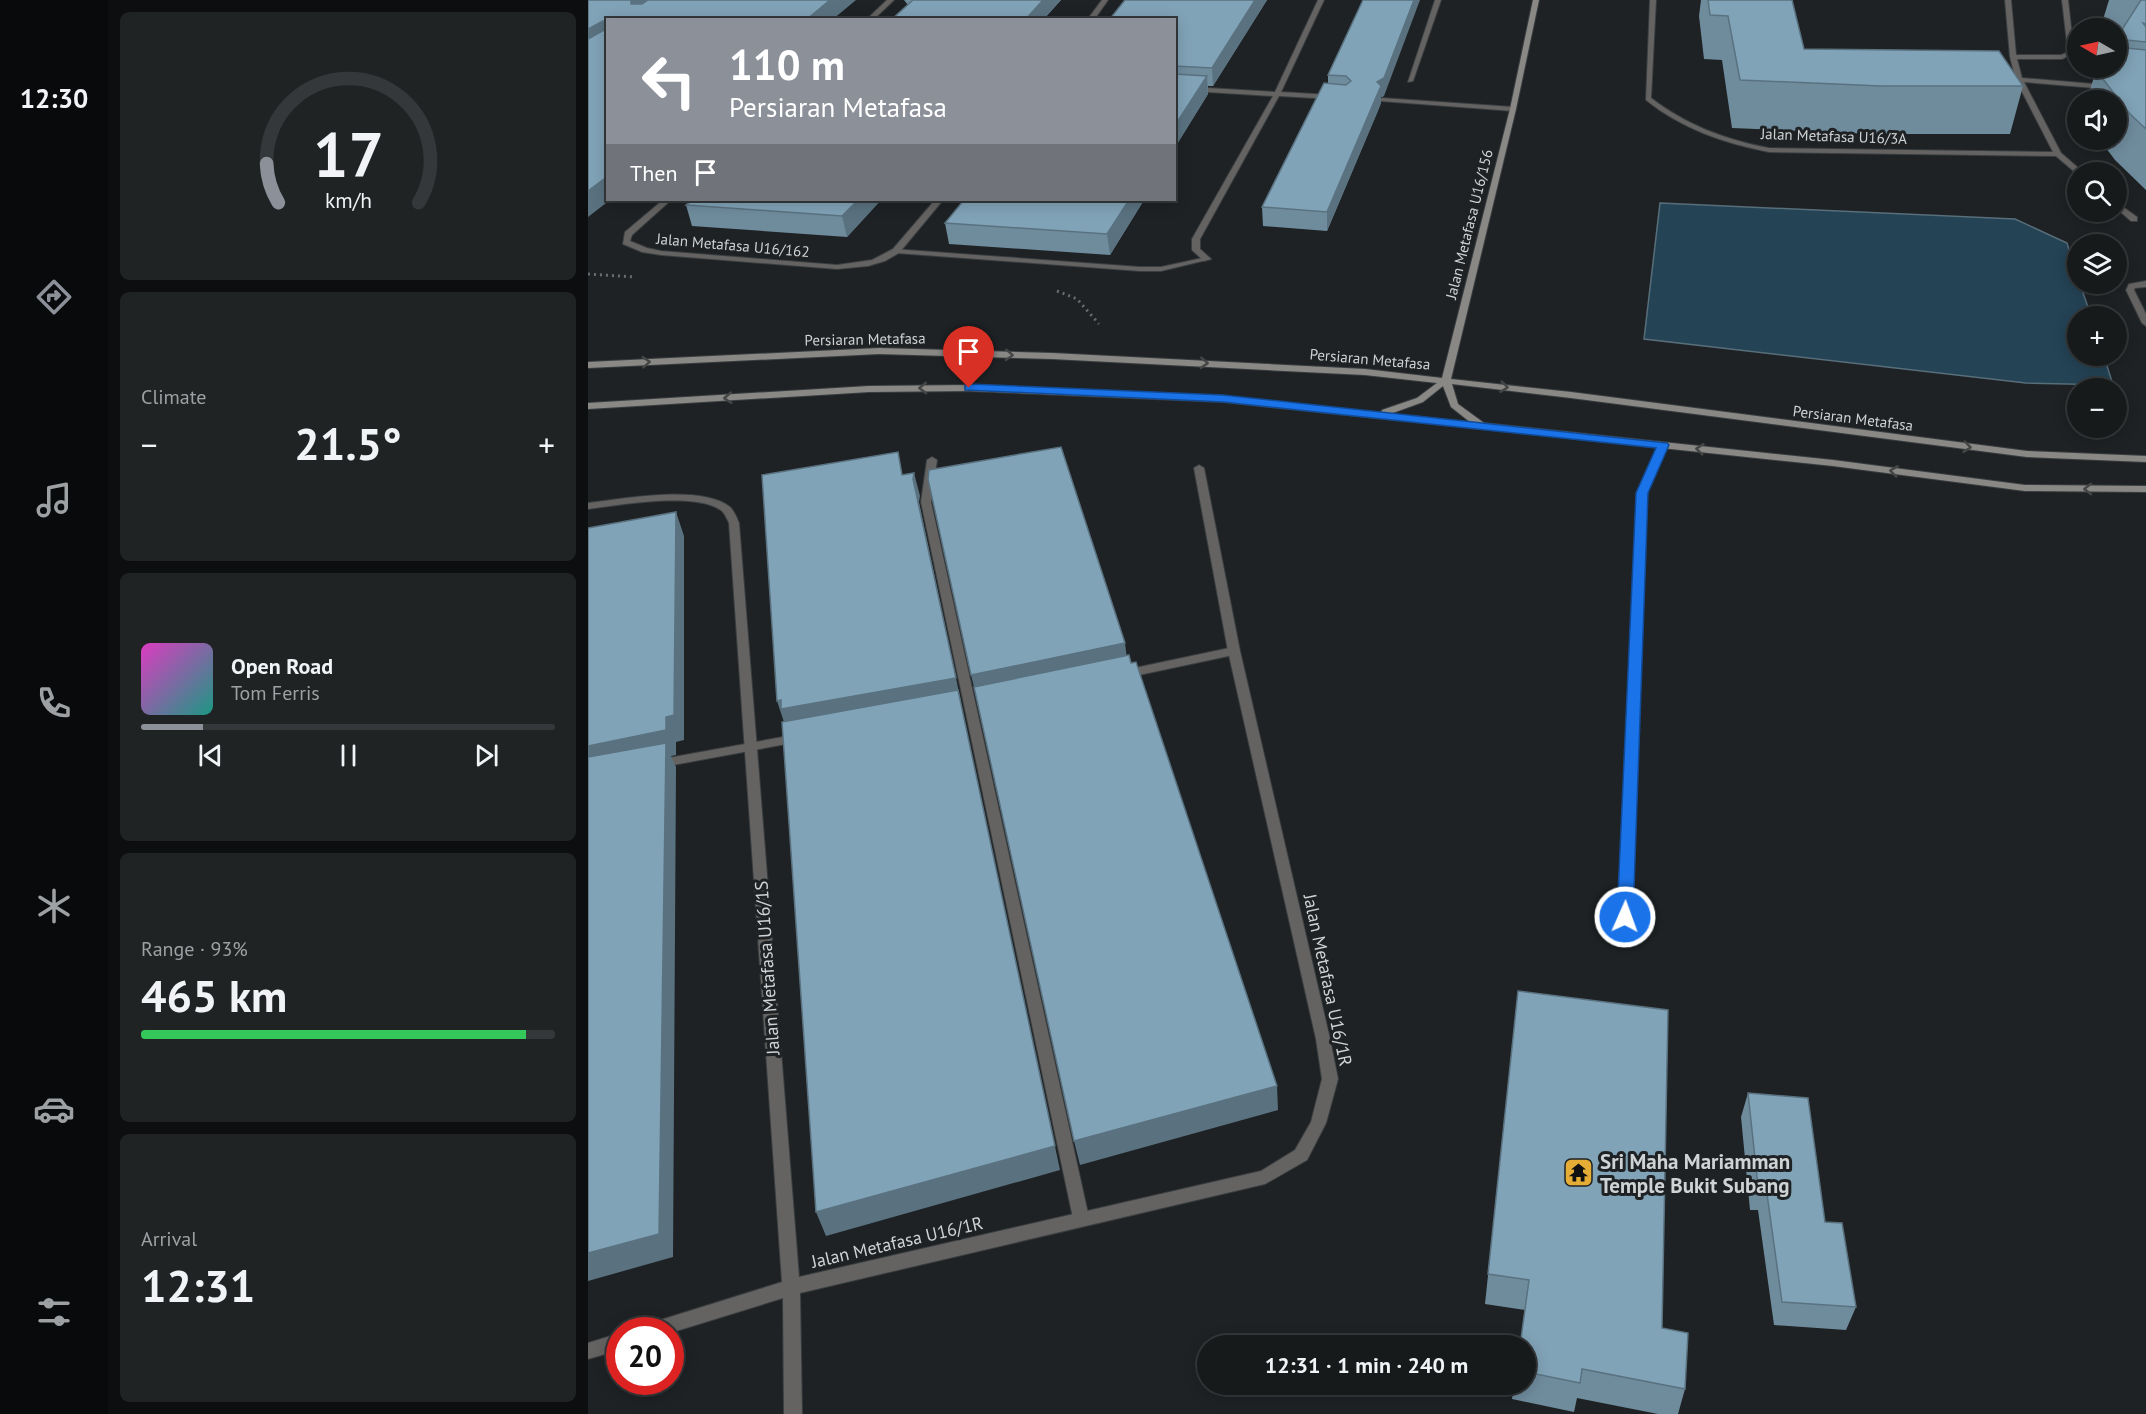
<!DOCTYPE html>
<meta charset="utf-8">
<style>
body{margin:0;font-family:"PT Sans",sans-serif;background:#1f2324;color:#f1f3f6;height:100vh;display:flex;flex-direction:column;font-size:22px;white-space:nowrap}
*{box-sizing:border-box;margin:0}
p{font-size:20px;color:#9ea1a3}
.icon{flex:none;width:33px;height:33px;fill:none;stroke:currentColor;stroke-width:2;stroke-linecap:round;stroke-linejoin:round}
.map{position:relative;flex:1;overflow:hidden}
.details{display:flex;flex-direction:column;gap:12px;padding:12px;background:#0c0e0f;width:480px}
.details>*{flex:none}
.guide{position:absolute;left:18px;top:18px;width:570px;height:183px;border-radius:0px;box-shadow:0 3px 15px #0003,0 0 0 2px #35383a;background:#8c9099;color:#fff;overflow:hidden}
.needle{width:39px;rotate:279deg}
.fabs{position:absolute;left:1479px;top:18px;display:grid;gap:12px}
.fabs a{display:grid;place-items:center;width:60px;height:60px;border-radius:50%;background:#161a1b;box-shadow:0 3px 15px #0003,0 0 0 2px #35383a;font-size:30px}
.speed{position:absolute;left:18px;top:1317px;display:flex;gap:12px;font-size:30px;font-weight:700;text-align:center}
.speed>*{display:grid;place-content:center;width:78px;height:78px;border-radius:50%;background:#161a1b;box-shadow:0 3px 15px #0003,0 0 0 2px #35383a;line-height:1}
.speed .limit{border:9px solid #d22;background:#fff;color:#111}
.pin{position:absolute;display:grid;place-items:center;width:51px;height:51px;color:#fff;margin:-62px -26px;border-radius:50% 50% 50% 0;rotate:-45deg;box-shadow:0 0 6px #0007}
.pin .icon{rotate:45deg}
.me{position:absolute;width:66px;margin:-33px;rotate:2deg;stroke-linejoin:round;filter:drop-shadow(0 0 4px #0008)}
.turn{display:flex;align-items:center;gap:21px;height:126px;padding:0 24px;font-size:27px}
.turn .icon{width:78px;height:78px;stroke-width:2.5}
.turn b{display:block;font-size:42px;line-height:51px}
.then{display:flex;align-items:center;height:57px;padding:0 24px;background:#0003;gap:12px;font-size:22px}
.big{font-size:45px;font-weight:700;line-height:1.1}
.details .widget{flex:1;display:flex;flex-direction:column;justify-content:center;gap:9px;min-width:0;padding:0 21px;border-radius:9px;background:#1f2324}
.details .dial{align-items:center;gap:0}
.dial svg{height:156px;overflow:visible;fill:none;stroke:#35383a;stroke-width:7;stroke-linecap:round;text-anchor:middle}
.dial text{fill:#f1f3f6;stroke:none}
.song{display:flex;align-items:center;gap:18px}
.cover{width:72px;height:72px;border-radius:9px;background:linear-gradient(135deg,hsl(310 70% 55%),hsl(170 70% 35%))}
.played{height:6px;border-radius:3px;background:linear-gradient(90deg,#8c9099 15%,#35383a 15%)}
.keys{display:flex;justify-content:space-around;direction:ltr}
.heat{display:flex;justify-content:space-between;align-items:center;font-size:33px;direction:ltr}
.charge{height:9px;border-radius:4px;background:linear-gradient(90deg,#34c759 93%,#35383a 0)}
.trip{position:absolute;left:609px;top:1335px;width:339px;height:60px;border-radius:30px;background:#161a1b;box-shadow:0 3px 15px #0003,0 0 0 2px #35383a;font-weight:700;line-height:60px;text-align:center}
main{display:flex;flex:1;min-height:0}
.menu{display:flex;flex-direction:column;width:108px;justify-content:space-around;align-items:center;background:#090a0b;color:#9ea1a3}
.menu .icon{width:42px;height:42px}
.menu .active{color:#8c9099}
.menu b{font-size:27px;color:#f1f3f6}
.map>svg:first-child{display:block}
.water{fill:#244355;stroke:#586e7b;stroke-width:1.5}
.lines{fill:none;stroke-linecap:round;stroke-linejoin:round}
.lane-casing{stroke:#3a3e40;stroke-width:2}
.street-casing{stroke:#3a3e40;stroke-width:2}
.secondary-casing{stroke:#3a3e40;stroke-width:2}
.path{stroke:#696d6e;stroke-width:3;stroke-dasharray:2 4;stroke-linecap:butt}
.lane{fill:#646361;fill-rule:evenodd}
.street{fill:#646361;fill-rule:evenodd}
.secondary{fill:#8a8885;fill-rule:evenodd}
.wall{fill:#6f8c9d}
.shaded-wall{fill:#5a7280}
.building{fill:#81a3b7;stroke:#5a7280;stroke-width:1.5}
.oneway{stroke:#444646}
.route{fill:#1a73e8;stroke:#114b97;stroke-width:1.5}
.labels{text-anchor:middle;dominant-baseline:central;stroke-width:6;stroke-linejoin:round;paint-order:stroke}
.far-street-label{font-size:15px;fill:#d0d3d4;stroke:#1e2224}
.street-label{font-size:18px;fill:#d0d3d4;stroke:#1e2224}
.near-poi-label{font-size:21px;font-weight:bold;fill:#d0d3d4;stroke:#1e2224;text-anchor:start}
</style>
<main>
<nav class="menu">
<b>12:30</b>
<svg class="icon active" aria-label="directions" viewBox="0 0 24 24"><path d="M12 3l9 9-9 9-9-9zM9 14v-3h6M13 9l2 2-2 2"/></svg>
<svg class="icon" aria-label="music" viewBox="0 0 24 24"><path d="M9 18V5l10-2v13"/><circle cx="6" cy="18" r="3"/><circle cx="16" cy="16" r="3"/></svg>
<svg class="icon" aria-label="phone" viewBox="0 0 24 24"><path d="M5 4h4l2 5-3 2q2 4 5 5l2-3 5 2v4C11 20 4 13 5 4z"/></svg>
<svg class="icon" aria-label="climate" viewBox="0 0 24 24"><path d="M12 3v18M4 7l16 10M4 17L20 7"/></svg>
<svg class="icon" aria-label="car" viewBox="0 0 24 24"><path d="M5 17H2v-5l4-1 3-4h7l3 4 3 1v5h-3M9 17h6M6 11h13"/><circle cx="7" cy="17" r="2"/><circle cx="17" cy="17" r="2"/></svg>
<svg class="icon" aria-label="filters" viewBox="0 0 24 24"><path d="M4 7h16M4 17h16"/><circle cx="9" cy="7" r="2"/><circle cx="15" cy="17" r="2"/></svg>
</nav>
<section class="details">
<div class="widget dial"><svg viewBox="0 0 100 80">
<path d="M14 69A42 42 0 1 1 86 69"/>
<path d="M14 69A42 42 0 0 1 8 49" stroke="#8c9099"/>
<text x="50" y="56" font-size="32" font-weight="700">17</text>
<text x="50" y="72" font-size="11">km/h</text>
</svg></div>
<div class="widget"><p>Climate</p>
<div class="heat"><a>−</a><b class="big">21.5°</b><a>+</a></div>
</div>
<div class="widget">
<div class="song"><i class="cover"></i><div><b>Open Road</b><p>Tom Ferris</p></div></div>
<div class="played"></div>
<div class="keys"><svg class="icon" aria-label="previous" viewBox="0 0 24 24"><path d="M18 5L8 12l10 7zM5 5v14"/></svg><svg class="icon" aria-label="pause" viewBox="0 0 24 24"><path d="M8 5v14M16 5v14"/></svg><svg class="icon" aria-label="next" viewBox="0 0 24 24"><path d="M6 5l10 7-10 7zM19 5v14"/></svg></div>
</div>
<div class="widget"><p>Range · 93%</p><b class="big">465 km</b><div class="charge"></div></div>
<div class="widget"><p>Arrival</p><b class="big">12:31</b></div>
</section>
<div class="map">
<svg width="1558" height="1414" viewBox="0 0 1558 1414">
<rect width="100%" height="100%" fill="#1e2224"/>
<!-- water -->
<polygon class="water" points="1072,203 1427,219 1479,243 1489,275 1490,284 1492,284 1503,316 1490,316 1490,356 1516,356 1525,385 1438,383 1056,339"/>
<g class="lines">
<defs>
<g id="lane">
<polygon points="847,0 853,0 825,81 820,82"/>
<path d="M1062,0H1068L1063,98C1098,125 1138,140 1181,148L1465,152L1428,80L1422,57L1417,0H1423L1428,55H1473L1480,52L1474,0H1480L1486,53L1474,59H1429L1434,78L1519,85L1522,87L1519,89L1436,82L1473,153L1495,172L1489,174L1468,156L1181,152C1136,143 1094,129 1058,100Z"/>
<polygon points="1528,202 1549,217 1549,221 1543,221 1528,208"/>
<polygon points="305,249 552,267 573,267 619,257 623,259 573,271 552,271 308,253 305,253"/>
<polygon points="1558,281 1558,287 1547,288 1546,290 1558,314 1558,326 1554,323 1538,290 1541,284"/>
<polygon points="1075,442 1080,445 1059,493 1044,917 1042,921 1037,922 1032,921 1030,917 1049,493 1070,445"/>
<polygon points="344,457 349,460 343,502 501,1218 499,1223 493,1225 487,1223 485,1218 333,502 339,460"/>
<polygon points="646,647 652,651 650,654 537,678 531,674 537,670"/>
<polygon points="211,734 215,735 217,738 215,741 69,768 63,764 69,760"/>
</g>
<g id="street">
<polygon points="299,0 306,0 285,20 278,20"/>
<polygon points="514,0 520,0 506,20 499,20"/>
<polygon points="730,0 736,0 693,92 744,95 747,97 744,99 691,96 612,239 612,249 623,259 616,261 604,250 604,239 685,96 586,90 586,86 687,92"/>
<polygon points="794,98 925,107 928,109 925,111 792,101 791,100"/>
<polygon points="75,200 83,200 44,235 42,241 59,248 73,251 249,265 284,260 305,249 347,200 355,200 311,253 297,261 280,266 249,269 73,255 54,252 35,244 37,232"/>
<path d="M611,465L616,468L652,651L742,1039L750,1079L738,1123L719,1160L677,1184L212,1293L214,1414H196L195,1298L82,1333V1330H57L60,1324L66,1322L194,1282L141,523C139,519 137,514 134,511C108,491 32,505 0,509V503C35,499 113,484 142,507C146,511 149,518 151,523L211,1277L673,1171L707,1150L723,1122L734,1079L728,1039L640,651L606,468Z"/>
<polygon points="32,1333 32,1350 0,1359 0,1343"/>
</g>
<path id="secondary" d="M945,0H951L928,109L863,379L983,392L1439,451L1558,456V462L1439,457L983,398L864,384L870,404L896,423L1245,460L1437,485L1558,486V492L1437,491L1245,466L635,402L381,391L281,392L0,409V403L281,386L381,385L635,396L793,413L794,410L829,398L849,383L777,375L464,359L291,354L0,368V362L291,348L464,353L777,369L854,378L922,109ZM855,386L863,407L882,422L802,414L835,402Z"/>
</defs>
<!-- lane casing -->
<use href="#lane" class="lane-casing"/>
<!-- street casing -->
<use href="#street" class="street-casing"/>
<!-- secondary casing -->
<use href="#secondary" class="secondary-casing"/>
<!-- path -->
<g class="path">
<polyline points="0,274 47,277"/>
<polyline points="469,291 489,299 511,324"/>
</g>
<!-- lane -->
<use href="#lane" class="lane"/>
<!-- street -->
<use href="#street" class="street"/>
<!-- secondary -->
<use href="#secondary" class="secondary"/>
</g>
<!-- wall -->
<g class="wall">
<polygon points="316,0 473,0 455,20 303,20 320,5"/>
<polygon points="537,0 679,0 625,86 620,86 620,94 586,149 586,20"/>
<polygon points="775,0 796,96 793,97 793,103 789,113 739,231 675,226 674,207 740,84 740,75"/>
<polygon points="1113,0 1204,0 1216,49 1435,86 1422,134 1282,134 1144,128 1134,60 1116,59 1111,16"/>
<polygon points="1521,0 1558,0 1558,190 1527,160 1512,140 1528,140 1528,100 1499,100 1508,70 1528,68 1528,38 1534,30 1513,26"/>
<polygon points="293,200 259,237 104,226 98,205"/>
<polygon points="376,200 556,200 522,255 361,244 357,223"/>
<polygon points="930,991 1074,1328 1097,1389 1090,1414 1070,1414 989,1398 986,1412 924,1399 926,1384 938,1384 937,1310 897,1304"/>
<polygon points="1160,1093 1237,1222 1268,1307 1258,1330 1186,1325 1170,1210 1162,1210 1153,1117"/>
</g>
<!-- shaded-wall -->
<g class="shaded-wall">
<polygon points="45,0 74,0 49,18 43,4 43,1"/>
<polygon points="242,0 268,0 244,20 218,20"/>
<polygon points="455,0 473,0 455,20 437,20"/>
<polygon points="667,0 679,0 625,86 624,68"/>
<polygon points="826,0 832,0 796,96 793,97 793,103 789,113 739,231 739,212 789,82"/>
<polygon points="15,21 20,36 0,50 0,29"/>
<polygon points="619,76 620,94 586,149 586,127"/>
<polygon points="20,176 20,200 22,200 0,217 0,191"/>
<polygon points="270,200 293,200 259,237 254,216"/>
<polygon points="541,200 556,200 522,255 519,234"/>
<polygon points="326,473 332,496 331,502 373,702 372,702 472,1170 238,1236 228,1212 197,725 189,701 325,479"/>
<polygon points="88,512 96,536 96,740 88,742 88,755 83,756 88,767 85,1257 0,1281 0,746 78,717"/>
<polygon points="537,643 540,667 389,699 383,675"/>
<polygon points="689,1086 690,1110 492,1165 486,1141"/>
</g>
<!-- building -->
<g class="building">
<polygon points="0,0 45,0 43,1 43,4 54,4 60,0 242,0 218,20 20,20 20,176 0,191 0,39 16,30 15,21 0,29"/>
<polygon points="325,0 455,0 437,20 303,20"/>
<polygon points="537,0 667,0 624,68 586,66 586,20 521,20"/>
<polygon points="775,0 826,0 796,78 789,82 793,86 789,95 739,212 674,207 736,83 758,85 763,81 758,76 740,75"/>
<polygon points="1120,0 1204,0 1216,49 1411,51 1435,86 1293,86 1152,80 1140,16 1122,15"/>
<polygon points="1553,0 1558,0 1558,24 1555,23 1558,27 1558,42 1528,39"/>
<polygon points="1528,47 1558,50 1558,129 1542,114 1508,70 1510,68 1528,68"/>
<polygon points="586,74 619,76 586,127"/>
<polygon points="105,200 270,200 254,216 98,205"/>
<polygon points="376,200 541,200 519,234 357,223"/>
<polygon points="473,447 537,643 383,675 340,479 341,470"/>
<polygon points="310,452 314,475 326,473 325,479 368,678 193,709 193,700 189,701 174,475"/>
<polygon points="88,512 86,715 78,717 78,730 0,746 0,528"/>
<polygon points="541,655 543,663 548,662 689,1086 486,1141 386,687"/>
<polygon points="370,690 467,1146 228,1212 194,722"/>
<polygon points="78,743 71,1234 0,1253 0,757"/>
<polygon points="930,991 1080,1010 1074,1328 1100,1333 1097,1389 994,1369 992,1383 938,1372 938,1346 932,1346 941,1280 900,1274"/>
<polygon points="1160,1093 1220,1098 1237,1222 1254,1223 1268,1307 1194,1302 1178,1187 1170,1186"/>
</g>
<!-- one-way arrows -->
<defs><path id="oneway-chevron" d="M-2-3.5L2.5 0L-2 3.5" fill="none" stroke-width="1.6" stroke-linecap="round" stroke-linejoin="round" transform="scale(1.5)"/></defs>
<g class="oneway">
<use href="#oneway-chevron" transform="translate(421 355) rotate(2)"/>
<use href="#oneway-chevron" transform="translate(58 362) rotate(-3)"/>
<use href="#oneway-chevron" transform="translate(616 363) rotate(3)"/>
<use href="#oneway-chevron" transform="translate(916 387) rotate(7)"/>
<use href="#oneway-chevron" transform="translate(335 388) rotate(179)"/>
<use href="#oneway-chevron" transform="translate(140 398) rotate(176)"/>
<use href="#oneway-chevron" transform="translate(1379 447) rotate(7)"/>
<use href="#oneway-chevron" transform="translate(1112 449) rotate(-174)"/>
<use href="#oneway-chevron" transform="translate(1306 471) rotate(-173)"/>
<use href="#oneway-chevron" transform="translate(1500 489) rotate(-180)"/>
</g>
<!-- route -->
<polygon class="route" points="381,384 635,395 1079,443 1081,445 1060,493 1045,917 1043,921 1032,921 1029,917 1048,493 1068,448 635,402 377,390 377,385"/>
<!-- icons -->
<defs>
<symbol id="temple-square" viewBox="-11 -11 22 22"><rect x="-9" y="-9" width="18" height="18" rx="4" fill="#e5ad35" stroke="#1e2224"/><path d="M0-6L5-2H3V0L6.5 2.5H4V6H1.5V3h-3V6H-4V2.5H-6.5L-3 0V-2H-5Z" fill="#111"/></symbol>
</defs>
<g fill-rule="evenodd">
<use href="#temple-square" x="974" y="1156" width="33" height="33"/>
</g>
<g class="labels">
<!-- far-street labels -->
<g class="far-street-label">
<text transform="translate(1246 136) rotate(2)">Jalan Metafasa U16/3A</text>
<text transform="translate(881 224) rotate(-76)">Jalan Metafasa U16/156</text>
<text transform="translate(145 245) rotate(5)">Jalan Metafasa U16/162</text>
<text transform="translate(277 339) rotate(-1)">Persiaran Metafasa</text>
<text transform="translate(782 359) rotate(5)">Persiaran Metafasa</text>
<text transform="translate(1265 418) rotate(7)">Persiaran Metafasa</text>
</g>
<!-- street labels -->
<g class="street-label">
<text transform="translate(179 968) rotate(-94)">Jalan Metafasa U16/1S</text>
<text transform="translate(740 980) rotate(78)">Jalan Metafasa U16/1R</text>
<text transform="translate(309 1242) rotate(-13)">Jalan Metafasa U16/1R</text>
</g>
<!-- near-poi labels -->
<g class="near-poi-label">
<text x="1012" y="1161">Sri Maha Mariamman<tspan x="1012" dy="24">Temple Bukit Subang</tspan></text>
</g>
</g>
</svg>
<div class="fabs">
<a><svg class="needle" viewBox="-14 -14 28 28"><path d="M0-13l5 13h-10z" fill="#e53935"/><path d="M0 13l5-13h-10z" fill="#9ea1a3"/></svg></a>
<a><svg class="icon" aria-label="sound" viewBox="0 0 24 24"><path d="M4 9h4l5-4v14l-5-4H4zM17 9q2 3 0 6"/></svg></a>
<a><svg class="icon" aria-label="search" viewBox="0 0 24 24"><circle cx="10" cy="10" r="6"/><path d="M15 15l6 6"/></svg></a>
<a><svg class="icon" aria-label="layers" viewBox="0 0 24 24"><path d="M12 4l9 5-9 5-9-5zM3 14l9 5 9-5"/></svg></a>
<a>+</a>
<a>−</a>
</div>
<div class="speed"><div class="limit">20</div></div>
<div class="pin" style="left:381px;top:388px;background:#d93025"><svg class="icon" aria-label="arrive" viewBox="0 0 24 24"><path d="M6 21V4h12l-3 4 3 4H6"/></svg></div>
<svg class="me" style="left:1037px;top:917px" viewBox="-20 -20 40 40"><circle r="17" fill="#1a73e8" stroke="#fff" stroke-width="3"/><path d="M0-11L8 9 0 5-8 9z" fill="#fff"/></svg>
<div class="trip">12:31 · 1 min · 240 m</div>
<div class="guide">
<div class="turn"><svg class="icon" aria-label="left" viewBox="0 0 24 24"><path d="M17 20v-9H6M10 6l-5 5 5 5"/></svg><div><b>110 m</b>Persiaran Metafasa</div></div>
<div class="then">Then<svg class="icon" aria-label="arrive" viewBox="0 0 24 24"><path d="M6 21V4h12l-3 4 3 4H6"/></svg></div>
</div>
</div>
</main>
